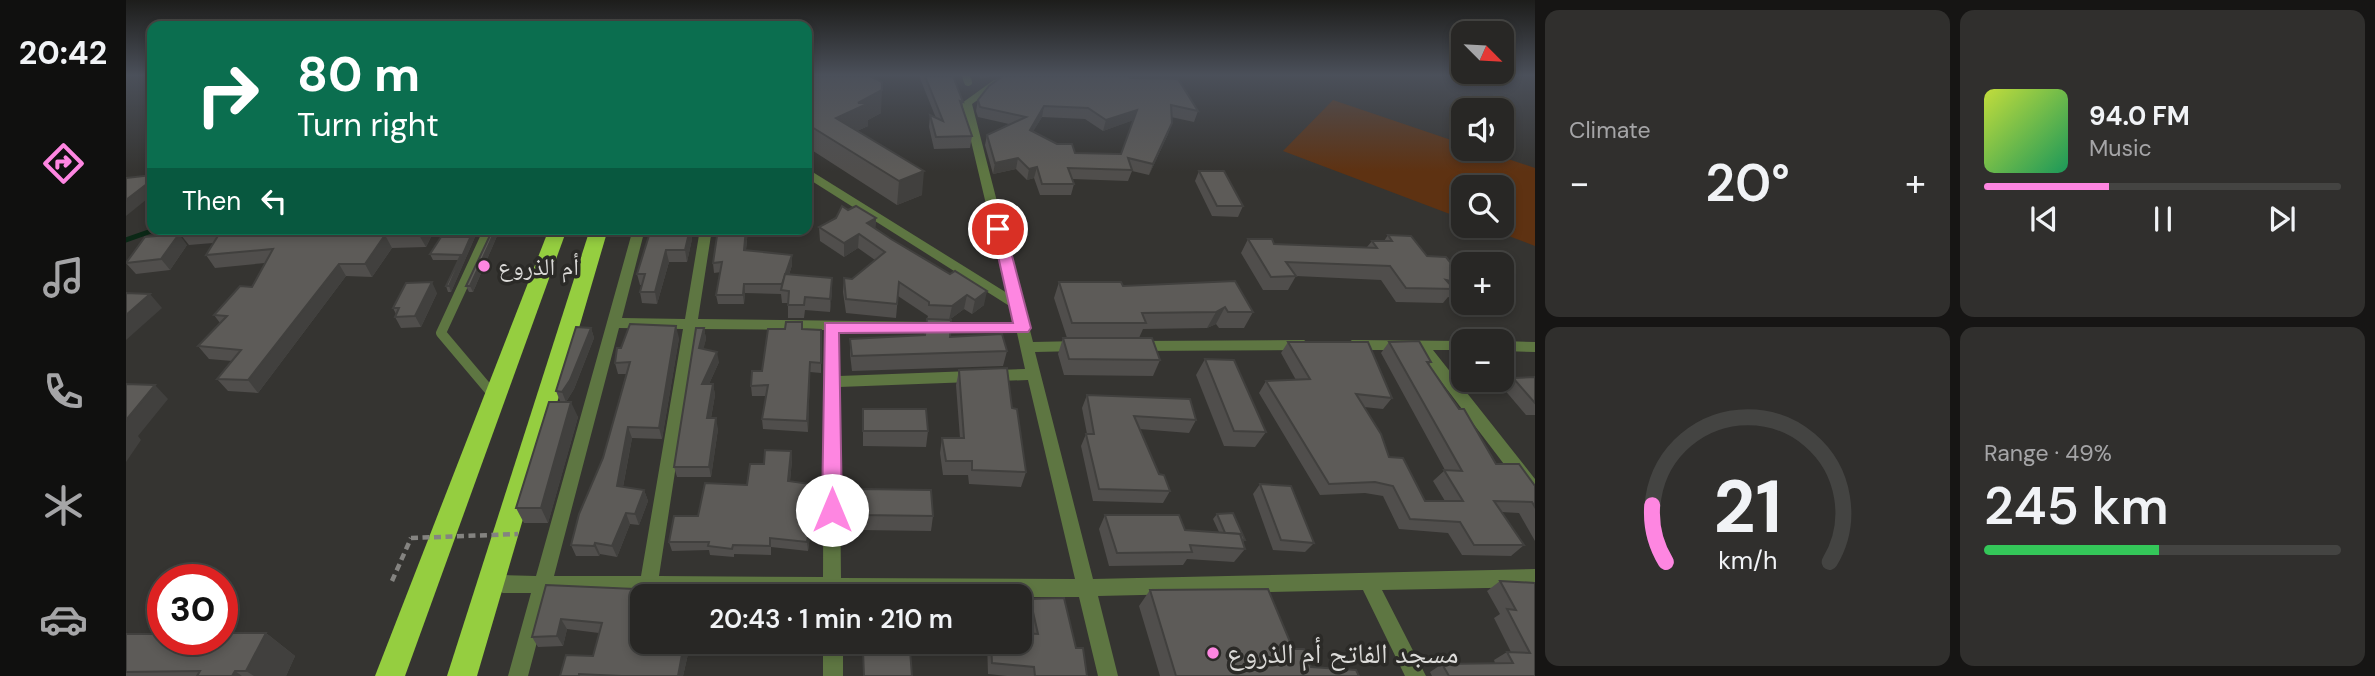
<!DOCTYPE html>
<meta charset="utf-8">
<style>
body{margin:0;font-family:"DM Sans","Noto Naskh Arabic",sans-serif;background:#302f2d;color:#f1f3f6;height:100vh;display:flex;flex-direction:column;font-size:26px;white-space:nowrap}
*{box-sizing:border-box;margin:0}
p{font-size:23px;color:#a5a5a7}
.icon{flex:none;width:38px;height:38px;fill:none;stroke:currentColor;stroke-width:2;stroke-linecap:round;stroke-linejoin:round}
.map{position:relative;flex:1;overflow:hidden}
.details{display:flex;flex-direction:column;gap:10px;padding:10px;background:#161514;width:840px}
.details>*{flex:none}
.banner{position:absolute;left:21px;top:21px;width:665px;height:214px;border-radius:14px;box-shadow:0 4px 10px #0003,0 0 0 2px #444442;background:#0b6e4f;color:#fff;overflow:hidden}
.needle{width:46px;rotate:114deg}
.controls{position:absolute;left:1325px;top:21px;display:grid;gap:14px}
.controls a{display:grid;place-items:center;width:63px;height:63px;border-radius:14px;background:#282725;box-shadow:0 4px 10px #0003,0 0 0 2px #444442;font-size:35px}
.speed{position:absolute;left:21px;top:564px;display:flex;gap:14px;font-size:35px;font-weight:700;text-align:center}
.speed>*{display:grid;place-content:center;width:91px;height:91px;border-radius:50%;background:#282725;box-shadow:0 4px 10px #0003,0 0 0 2px #444442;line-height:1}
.speed .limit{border:10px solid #d22;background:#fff;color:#111}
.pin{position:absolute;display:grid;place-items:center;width:60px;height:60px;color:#fff;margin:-30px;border:4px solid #fff;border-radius:50%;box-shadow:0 2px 7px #0007}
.me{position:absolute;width:77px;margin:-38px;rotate:0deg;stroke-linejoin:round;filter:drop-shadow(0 0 5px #0008)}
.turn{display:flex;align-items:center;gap:24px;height:147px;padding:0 35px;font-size:32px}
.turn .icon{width:91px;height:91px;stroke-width:2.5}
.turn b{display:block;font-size:49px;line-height:60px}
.then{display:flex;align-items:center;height:66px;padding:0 35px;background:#0003;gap:14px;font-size:26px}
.big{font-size:52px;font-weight:600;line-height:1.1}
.details .tile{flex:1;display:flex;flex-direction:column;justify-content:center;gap:10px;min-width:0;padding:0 24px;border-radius:14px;background:#302f2d}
.details .dial{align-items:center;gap:0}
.dial svg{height:182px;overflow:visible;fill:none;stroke:#444442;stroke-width:7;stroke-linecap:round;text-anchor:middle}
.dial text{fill:#f1f3f6;stroke:none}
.song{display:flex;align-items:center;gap:21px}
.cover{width:84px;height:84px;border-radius:10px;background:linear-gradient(135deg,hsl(70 70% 55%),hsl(150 70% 35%))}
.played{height:7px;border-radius:4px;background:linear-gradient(90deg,#fe86e1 35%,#444442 35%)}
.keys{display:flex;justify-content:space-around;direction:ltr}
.heat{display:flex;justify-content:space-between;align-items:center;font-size:38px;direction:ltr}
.charge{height:10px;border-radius:5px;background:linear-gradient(90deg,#34c759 49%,#444442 0)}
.details .tiles{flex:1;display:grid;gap:10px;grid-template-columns:repeat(2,1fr)}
.trip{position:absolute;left:504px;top:584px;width:402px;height:70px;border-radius:14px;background:#282725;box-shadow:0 4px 10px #0003,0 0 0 2px #444442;font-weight:600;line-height:70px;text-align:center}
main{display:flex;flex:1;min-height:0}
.menu{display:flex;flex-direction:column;width:126px;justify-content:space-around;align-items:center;background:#10100f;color:#a5a5a7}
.menu .icon{width:49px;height:49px}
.menu .current{color:#fe86e1}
.menu b{font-size:32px;color:#f1f3f6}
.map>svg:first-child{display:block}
.green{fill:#5e3212}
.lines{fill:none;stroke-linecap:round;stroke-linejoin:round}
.stream{stroke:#0b2816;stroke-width:5}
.path{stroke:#848380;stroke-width:4.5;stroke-dasharray:7 4.5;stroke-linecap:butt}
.lane-far1{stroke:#5e7642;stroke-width:8}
.lane{stroke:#5e7642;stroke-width:10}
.street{fill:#5e7642;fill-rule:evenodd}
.highway{fill:#95ce40;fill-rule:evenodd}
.path-bridge{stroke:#848380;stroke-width:4.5;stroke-dasharray:7 4.5;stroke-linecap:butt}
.wall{fill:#504e4c;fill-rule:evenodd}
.shaded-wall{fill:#41403e}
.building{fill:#5d5b58;stroke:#41403e;stroke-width:2;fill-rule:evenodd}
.route{fill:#fe86e1;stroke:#a55792;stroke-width:2}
.poi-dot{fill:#fe86e1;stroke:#2b2a27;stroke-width:2.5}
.labels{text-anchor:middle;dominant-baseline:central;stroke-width:7;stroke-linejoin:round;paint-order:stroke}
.poi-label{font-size:24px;fill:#dbdad8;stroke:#2b2a27;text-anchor:start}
.near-poi-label{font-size:28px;fill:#dbdad8;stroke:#2b2a27;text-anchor:start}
</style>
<main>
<nav class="menu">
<b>20:42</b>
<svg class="icon current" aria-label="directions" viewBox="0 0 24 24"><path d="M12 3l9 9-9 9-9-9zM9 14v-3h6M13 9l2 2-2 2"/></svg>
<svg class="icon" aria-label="music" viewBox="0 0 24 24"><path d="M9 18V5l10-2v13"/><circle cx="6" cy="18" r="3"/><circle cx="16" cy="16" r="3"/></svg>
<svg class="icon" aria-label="phone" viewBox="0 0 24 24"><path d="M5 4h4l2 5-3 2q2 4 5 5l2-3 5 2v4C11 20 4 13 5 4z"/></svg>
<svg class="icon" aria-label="climate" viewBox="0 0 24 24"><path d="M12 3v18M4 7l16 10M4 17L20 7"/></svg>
<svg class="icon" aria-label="car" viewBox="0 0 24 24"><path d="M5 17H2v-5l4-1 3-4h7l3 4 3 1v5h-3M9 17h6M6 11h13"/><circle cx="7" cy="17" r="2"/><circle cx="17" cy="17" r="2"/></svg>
</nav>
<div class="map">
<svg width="1409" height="676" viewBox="0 0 1409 676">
<rect width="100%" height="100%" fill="#353431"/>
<!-- green -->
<polygon class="green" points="1207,100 1337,144 1337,149 1352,149 1409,168 1409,246 1356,226 1376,226 1376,187 1337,187 1337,219 1157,151"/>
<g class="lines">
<!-- stream -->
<polyline class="stream" points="0,240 31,229"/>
<!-- path -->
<polyline class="path" points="266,581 285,538"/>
<!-- lane-far1 -->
<polyline class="lane-far1" points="840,76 842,82"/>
<!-- lane -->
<polyline class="lane" points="363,229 315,333 369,397"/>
<!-- street -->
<g class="street">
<path d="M888,76H911L874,84L846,104L907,342L954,341L961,346L954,351L909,352L967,579L1409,569V587L1256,590L1300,676H1279L1237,590L972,596L992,676H972L953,597H697V595L424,593L402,676H382L405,593H377L371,590L368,584L371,578L377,575L410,576L507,229H519L496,318L559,319L574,229H586L572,319L888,323L885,307L681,178V170L685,171L881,293L836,103L868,80ZM493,328L557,329L515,576H428ZM571,329L698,330L697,577L533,576ZM712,331L891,333L899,369L713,376ZM902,380L949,579L715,578L713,387Z"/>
<polygon points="1178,340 1185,345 1178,350 1009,351 1002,346 1009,341"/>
<polygon points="1226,340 1342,341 1337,341 1337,350 1307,350 1409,479 1409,499 1403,497 1291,350 1226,350 1219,345"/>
<polygon points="1375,341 1376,341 1409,342 1409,352 1376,351"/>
<rect x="697" y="642" width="20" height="34"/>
</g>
<!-- highway -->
<g class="highway">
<polygon points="423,229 441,229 279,676 249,676"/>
<polygon points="464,229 482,229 351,676 321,676"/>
</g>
<!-- path-bridge -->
<polyline class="path-bridge" points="285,538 392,534"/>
</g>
<!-- wall -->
<g class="wall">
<polygon points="681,76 755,113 742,120 742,126 731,131 796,195 771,205 681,147"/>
<polygon points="793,76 827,76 837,102 836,109 846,136 844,148 808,149 803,127 804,115 810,118"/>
<path d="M1004,78L1072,111L1068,122L1045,117L1042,134L1023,175L1006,171L1002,181L946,179L948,184L945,195H914L908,178L901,180L890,169L867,174L859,145L861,135L883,124L852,117L850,111L852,100ZM916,117L959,119L977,131L1007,120L995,154L949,153L907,131Z"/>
<polygon points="1073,171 1117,206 1112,217 1086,216 1069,181"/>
<polygon points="722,210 750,218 749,229 858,305 846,314 838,309 823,320 801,319 802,316 772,296 770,318 720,313 717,292 718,278 726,279 749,260 732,248 718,257 694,241 693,227"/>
<polygon points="59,229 104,229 103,231 309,229 300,247 266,248 246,277 220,276 132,393 102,391 91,379 106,361 83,359 72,346 94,323 88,315 126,287 139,263 89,268 80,255 87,243 63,245 55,235"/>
<polygon points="348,229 352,230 325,292 322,292 320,286 332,260 307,260 304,254 344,237"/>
<polygon points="367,229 374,229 347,292 343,292 340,286"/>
<polygon points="525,229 565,229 566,239 561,262 543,262 531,304 516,303 514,292 516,285 514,285 511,274"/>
<polygon points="592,229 622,229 620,250 666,255 666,265 663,275 706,291 704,312 679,310 678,318 662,318 662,303 656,303 655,294 619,293 618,304 592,304 590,295 595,272 588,273 587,263"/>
<polygon points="1262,235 1301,256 1337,278 1337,295 1333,300 1322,297 1317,303 1270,302 1255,280 1170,276 1162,290 1137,290 1115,253 1122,239 1148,244 1241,247 1246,241 1258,241"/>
<polygon points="61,245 44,270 10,274 0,263"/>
<polygon points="933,282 997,286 1127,312 1118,328 1093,328 1090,324 1081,328 1017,329 1013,338 1034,360 1027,376 938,375 932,354 937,338 941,338 928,298"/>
<polygon points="311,293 295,327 275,328 269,317 270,314 267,308"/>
<polygon points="465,328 468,338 448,389 440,402 452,417 422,523 398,523 390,508 438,402 434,401 430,391"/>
<polygon points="578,328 580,339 577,349 593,362 583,384 587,384 589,395 585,418 592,429 585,477 551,477 548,467"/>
<polygon points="677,329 695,330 695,373 684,372 682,432 637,429 636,419 640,396 626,396 625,386 636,371"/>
<polygon points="824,337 881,351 877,366 726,371 724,354 724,339"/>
<polygon points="553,338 536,439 506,438 497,487 518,490 522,501 513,525 504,524 491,557 474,554 473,556 450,556 445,545 477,458 500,374 492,374 489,363"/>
<polygon points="1162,342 1266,398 1257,409 1238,407 1263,457 1299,501 1319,501 1307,481 1319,470 1255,353 1263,342 1305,362 1303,365 1370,464 1409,486 1409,541 1393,513 1375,512 1398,545 1385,556 1336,555 1322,533 1273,529 1257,496 1239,493 1194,495 1133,393 1140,381 1170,380 1155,353"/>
<polygon points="1079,359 1140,432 1129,447 1098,446 1070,375"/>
<polygon points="833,370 886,408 900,472 895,487 843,484 842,475 817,475 814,453 816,438 834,438 830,385"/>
<polygon points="1409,377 1409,415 1400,415 1377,388 1387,378"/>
<polygon points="961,395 1070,420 1063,433 1013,429 1033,474 1044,491 1037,503 967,501 955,446 960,434 961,434 956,408"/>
<polygon points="737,409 802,431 800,447 737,446"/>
<polygon points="665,451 666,460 664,481 684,484 684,493 681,512 686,521 682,551 645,547 645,555 608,554 608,557 584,555 583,550 546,551 543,542 572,516 621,485 638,464"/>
<polygon points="1134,484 1188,543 1179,552 1147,550 1127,494"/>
<polygon points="736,489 807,516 805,531 735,530"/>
<polygon points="1091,514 1119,540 1117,542 1119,549 1108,562 1061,559 1057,565 983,566 973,529 979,515 1059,530 1093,532 1087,519"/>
<polygon points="1374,581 1409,583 1409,676 1306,676 1304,672 1316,664 1369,663 1368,660 1381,652 1385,652 1368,618 1374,614 1361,591"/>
<polygon points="420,585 509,589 564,586 567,597 516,597 516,642 558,644 562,654 557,676 434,676 467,656 473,633 441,629 437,646 412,647 406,637"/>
<polygon points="1024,590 1185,667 1233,676 1034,676 1013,606"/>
<polygon points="904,599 950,648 961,676 881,676 862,674 861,642 894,642 904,633 899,611"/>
<polygon points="140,633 169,656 160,676 0,676 0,634"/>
<polygon points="662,642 660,654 633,650 632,646"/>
</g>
<!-- shaded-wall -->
<g class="shaded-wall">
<polygon points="854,76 870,76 854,79"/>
<polygon points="756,90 755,113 742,120 742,126 709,141 710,118 732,103"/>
<polygon points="918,106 916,117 902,140 904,130"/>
<polygon points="1011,110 1008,120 977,131 980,120"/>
<polygon points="1046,123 1042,134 1023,175 1027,164"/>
<polygon points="892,158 890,169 867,174 869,163"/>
<polygon points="911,167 908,178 901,180 903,169"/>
<polygon points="798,171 796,195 771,205 773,181"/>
<polygon points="26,180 26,195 0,216 0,200"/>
<polygon points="750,218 749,232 741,223"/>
<polygon points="89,229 104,229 94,242 87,233"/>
<polygon points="296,229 309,229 300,247 293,235"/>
<polygon points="348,229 352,230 325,292 323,286"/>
<polygon points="370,229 374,229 347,292 344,286"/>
<polygon points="564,229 566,239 561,262 559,250"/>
<polygon points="620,229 622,229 619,259 618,250"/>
<polygon points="53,234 61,245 44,270 35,259"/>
<polygon points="733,234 732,248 718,257 718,243"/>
<polygon points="259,235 266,248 246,277 239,264"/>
<polygon points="540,250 543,262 531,304 529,292"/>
<polygon points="666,255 666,265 658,290 656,284"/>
<polygon points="213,264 220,276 132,393 122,380"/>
<polygon points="706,278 706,291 704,312 704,299"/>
<polygon points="306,282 311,293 295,327 289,316"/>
<polygon points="618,284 619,293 618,304 617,295"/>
<polygon points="861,291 858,305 846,314 849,300"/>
<polygon points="24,294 36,308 0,340 0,315"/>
<polygon points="841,295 838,309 823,320 826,306"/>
<polygon points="1099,307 1090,324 1081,328 1090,312"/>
<polygon points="550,326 553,338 536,439 533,428"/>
<polygon points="465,328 468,338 448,389 440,402 436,392"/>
<polygon points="578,328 580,339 575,359 573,348"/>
<polygon points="591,352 593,362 578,395 576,384"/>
<polygon points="684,362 684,372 682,432 681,421"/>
<polygon points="587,384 589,395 583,429 581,418"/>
<polygon points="29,385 42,399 12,436 15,440 0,462 0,420"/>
<polygon points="445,402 452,417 422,523 415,508"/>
<polygon points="590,418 592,429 585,477 583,467"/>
<polygon points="502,427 506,438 495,497 491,486"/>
<polygon points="665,451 666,460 663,491 662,481"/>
<polygon points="684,484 684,493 679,521 679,511"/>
<polygon points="518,490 522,501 513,525 509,514"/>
<polygon points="686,512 686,521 682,551 681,542"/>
<polygon points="500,513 504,524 491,557 486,546"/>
<polygon points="469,543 474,554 473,556 468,546"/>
<polygon points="564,586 567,597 562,597"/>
<polygon points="435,619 441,629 437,646 431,636"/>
<polygon points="140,633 169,656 160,676 128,676 120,671"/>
<polygon points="558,644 562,654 557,676 552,676"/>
<polygon points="109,671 116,676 106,676"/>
</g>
<!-- building -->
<g class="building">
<polygon points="681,76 744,76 756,82 756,90 732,103 743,103 710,118 798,171 773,181 681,124"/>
<polygon points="799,76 827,76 837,102 834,101 846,136 810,137 804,115 817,121"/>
<path d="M877,76H1003L1004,78L1052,79L1072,111L1045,105L1046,123L1027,164L1002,158L1006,170L942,168L948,184H916L911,167L903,169L892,158L869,163L861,135L900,117L854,107L852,100L863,86ZM918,106L962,108L980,120L1011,110L995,154L949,153L946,144H931L904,130Z"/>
<polygon points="1073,171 1098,171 1117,206 1091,206"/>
<polygon points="26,175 26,180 0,200 0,178"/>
<polygon points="716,206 722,210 730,206 750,218 741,223 765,239 824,274 829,271 861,291 849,300 841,295 826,306 803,305 803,302 773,282 771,304 720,299 718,278 726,279 759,252 733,234 718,243 693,227 710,218"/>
<polygon points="59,229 89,229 87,233 55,235"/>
<polygon points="119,229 296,229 293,235 259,235 239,264 213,264 122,380 91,379 115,350 72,346 101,316 88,315 114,286 126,287 147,249 80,255 95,231"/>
<polygon points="348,229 323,286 320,286 335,255 304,254 315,237 344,237"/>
<polygon points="367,229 370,229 344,286 340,286"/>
<polygon points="525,229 564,229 559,250 540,250 529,292 514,292 519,274 511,274"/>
<polygon points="592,229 620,229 618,250 666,255 656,284 618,284 617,295 590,295 596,262 587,263"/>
<polygon points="53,234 35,259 0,263 19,237"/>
<polygon points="1262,235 1285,236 1301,256 1320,257 1337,278 1337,284 1320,280 1328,289 1280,288 1264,266 1160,262 1170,276 1145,277 1122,239 1146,239 1148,244 1251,248 1246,241 1266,241"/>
<polygon points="659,274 706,278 704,299 679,297 678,305 662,305 663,291 655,290"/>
<polygon points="1109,281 1127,312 1102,312 1099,307 1090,312 1016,313 1020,323 946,323 933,282 995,282 997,286"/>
<polygon points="306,282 289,316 269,317 273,308 267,308 280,283"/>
<polygon points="0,293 24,294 0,315"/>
<polygon points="801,319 825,320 824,337 876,334 881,351 726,356 724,339 799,335"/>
<polygon points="660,322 676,322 676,329 695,330 695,363 684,362 681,421 636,419 642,385 625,386 626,371 636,371 642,329 659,329"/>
<polygon points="504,324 550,326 533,428 502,427 491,486 518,490 509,514 500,513 486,546 469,543 468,546 445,545 453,514 477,458 504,362 489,363 491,348 495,348"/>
<polygon points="450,327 465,328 444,380 436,392 430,391"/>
<polygon points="570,328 578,328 573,348 591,352 576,384 587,384 581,418 590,418 583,467 548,467"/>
<polygon points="937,338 1026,338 1034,360 943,359"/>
<polygon points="1293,341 1305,362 1301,362 1333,409 1338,409 1370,464 1393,464 1409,486 1409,507 1406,502 1368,501 1398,545 1348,545 1334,522 1284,519 1267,486 1249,482 1203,484 1140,381 1184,379 1162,342 1242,342 1266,398 1230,394 1255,434 1263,457 1277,458 1299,501 1337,501 1318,470 1336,471 1263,342"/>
<polygon points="1079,359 1108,360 1140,432 1108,431"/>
<polygon points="881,368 886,408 891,409 900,472 846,470 846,461 820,461 816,438 838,438 833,370"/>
<polygon points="1409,377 1409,403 1387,378"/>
<polygon points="0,384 29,385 0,420"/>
<polygon points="961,395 1064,399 1070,420 1008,416 1033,474 1038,475 1044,491 973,489 960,434 968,434"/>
<polygon points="423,402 445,402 415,508 390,508"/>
<polygon points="737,409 800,409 802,431 737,431"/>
<polygon points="639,450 665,451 662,481 684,484 679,511 686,512 681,542 644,538 644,546 607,545 606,549 582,546 583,542 543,542 548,516 572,516 579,483 621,485 624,464 638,464"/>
<polygon points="1134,484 1165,486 1188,543 1155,540"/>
<polygon points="736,489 805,490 807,516 736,515"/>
<polygon points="1107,513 1119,540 1116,540 1114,534 1099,533 1091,514"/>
<polygon points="979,515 1053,515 1059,530 1114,534 1119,549 1064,545 1066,552 991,553"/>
<polygon points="1374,581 1409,583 1409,676 1323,676 1316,664 1387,663 1381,652 1404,653 1381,609 1390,610"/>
<polygon points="420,585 509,589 510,586 564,586 562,597 516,597 516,642 558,644 552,676 495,676 453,674 453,676 434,676 440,655 467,656 476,623 435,619 431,636 406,637"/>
<polygon points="1142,589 1167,649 1178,649 1185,667 1230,670 1233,676 1050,676 1024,590"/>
<polygon points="777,590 854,590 855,597 777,597"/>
<rect x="575" y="591" width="22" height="6"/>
<polygon points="659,593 679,593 678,597 659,597"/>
<polygon points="938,598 950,648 957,648 961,676 909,676 908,667 866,663 865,642 894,642 894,633 912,634 904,599"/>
<polygon points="96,633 140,633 120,671 109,671 106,676 71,676 74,671 0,672 0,634 37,634 37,639 96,639"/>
<polygon points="633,642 661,642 660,649 632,646"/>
<polygon points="784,650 786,676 738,676 737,651"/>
</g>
<!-- sky -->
<linearGradient id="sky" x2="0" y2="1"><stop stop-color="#1d1d1b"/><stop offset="0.44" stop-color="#4b505a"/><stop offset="1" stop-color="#4b505a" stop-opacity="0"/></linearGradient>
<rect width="1409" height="171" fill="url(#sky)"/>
<!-- route -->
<polygon class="route" points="872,225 879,229 905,328 902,332 713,333 716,510 713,516 706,519 699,516 696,510 699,323 887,323 866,229"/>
<!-- markers -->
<g class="poi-dot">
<circle cx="358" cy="266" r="7"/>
<circle cx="1087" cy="653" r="7"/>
</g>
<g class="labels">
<!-- poi labels -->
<g class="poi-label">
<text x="372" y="266">أم الذروع</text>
</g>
<!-- near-poi labels -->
<g class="near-poi-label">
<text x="1101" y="653">مسجد الفاتح أم الذروع</text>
</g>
</g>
</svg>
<div class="controls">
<a><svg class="needle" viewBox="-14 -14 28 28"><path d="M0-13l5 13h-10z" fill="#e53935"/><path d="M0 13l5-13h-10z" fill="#a5a5a7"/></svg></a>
<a><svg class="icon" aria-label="sound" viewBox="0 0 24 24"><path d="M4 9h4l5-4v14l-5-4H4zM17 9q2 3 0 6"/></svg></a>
<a><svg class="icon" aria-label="search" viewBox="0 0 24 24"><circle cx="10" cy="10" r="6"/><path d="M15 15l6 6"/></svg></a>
<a>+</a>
<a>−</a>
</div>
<div class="speed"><div class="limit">30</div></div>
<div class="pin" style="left:872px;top:229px;background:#d93025"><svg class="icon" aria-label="arrive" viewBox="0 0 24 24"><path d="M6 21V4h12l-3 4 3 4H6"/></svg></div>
<svg class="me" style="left:706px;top:510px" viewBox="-20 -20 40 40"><circle r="19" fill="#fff"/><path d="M0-13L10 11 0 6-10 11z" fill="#fe86e1"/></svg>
<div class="trip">20:43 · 1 min · 210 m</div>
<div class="banner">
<div class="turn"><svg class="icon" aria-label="right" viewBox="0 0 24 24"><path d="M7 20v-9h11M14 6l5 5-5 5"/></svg><div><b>80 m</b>Turn right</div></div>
<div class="then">Then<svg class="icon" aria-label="left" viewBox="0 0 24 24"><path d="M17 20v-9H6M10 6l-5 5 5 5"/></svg></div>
</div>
</div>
<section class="details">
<div class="tiles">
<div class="tile"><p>Climate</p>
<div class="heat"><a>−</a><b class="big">20°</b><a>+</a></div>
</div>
<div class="tile">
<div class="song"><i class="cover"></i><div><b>94.0 FM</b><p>Music</p></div></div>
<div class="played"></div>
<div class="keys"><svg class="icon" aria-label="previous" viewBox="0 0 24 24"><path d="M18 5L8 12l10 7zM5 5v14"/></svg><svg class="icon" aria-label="pause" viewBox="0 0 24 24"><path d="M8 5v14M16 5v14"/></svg><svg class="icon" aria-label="next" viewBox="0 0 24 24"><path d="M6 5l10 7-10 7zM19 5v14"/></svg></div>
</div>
<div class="tile dial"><svg viewBox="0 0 100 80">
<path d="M14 69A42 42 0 1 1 86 69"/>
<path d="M14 69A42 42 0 0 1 8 44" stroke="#fe86e1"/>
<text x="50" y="56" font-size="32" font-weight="700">21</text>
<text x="50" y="72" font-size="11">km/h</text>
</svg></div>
<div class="tile"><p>Range · 49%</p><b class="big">245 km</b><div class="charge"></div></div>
</div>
</section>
</main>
